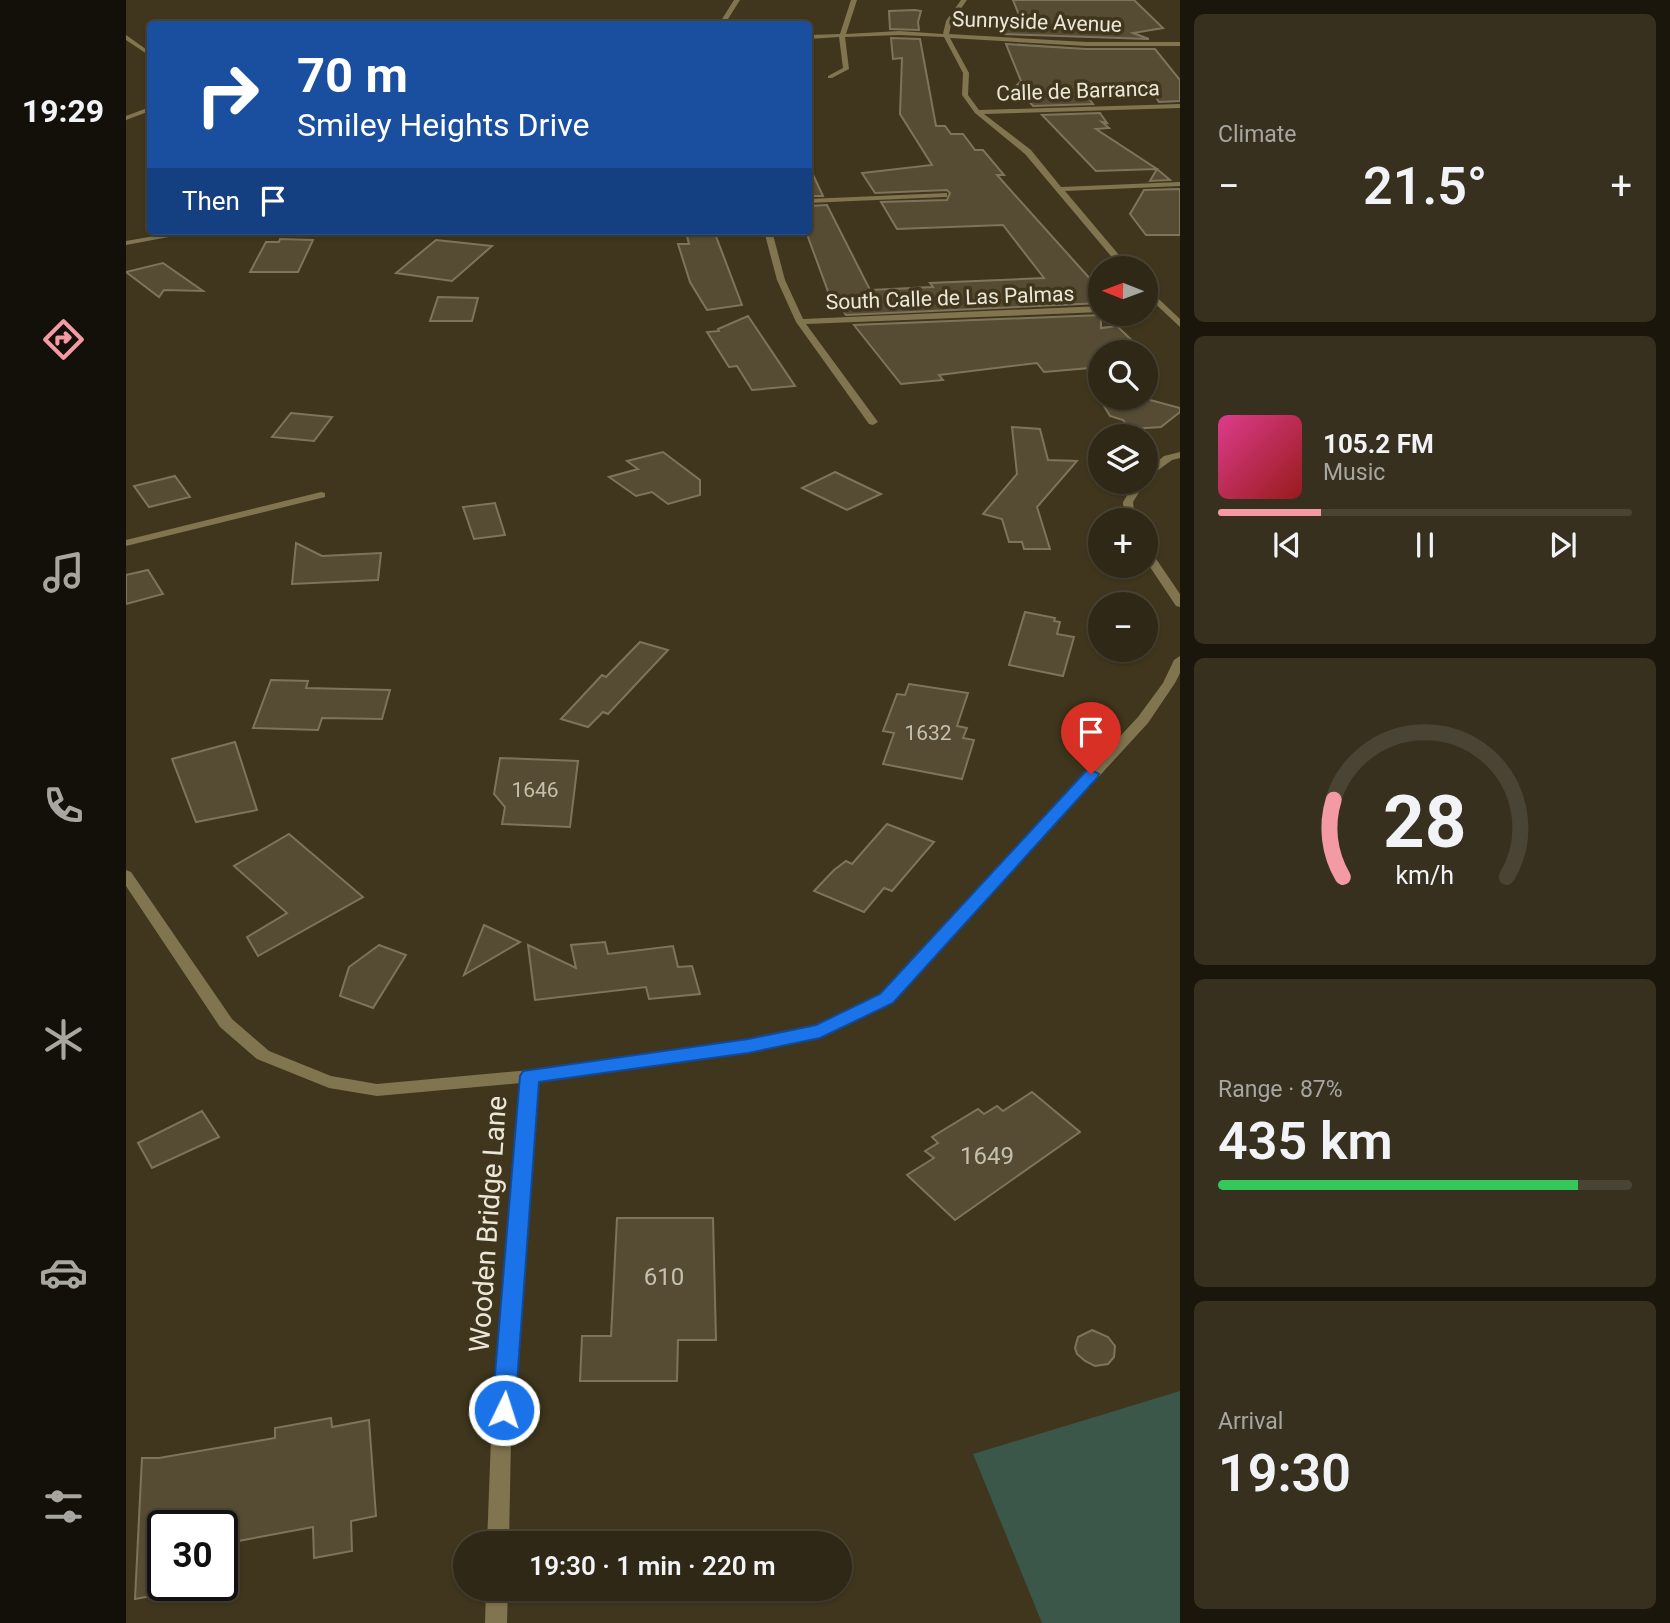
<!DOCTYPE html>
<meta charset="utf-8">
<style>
body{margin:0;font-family:Roboto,sans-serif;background:#37301f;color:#f1f3f6;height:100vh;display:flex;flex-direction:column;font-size:26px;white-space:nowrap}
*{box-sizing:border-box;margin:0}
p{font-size:23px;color:#a7a6a1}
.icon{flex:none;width:38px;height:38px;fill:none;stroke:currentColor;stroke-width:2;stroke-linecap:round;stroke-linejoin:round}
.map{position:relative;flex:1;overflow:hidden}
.sheet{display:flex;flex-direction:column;gap:14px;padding:14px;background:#1a160c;width:490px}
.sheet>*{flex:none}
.guide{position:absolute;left:21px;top:21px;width:665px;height:214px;border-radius:7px;box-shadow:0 2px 5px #0004,0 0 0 2px #4a4435;background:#1a4fa0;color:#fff;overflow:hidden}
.needle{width:46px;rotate:271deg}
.tools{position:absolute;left:962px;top:256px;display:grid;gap:14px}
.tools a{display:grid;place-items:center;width:70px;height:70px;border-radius:50%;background:#2f2816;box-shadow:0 2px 5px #0004,0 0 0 2px #4a4435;font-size:35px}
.speed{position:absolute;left:21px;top:1510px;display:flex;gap:14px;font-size:35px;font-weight:700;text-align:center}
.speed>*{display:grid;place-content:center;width:91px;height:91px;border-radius:50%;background:#2f2816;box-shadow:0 2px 5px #0004,0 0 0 2px #4a4435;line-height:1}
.speed .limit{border:4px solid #111;border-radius:10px;background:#fff;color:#111}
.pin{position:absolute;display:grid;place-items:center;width:60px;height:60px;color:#fff;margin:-72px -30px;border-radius:50% 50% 50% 0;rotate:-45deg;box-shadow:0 0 7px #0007}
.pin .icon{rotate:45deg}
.me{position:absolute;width:77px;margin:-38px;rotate:4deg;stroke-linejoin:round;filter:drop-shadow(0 0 5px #0008)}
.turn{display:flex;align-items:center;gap:24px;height:147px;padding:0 35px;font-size:32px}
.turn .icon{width:91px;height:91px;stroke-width:2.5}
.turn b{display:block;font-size:49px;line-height:60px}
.then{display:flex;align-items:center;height:66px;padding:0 35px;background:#0003;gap:14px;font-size:26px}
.big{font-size:52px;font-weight:600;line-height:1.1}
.sheet .card{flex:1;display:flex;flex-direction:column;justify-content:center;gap:10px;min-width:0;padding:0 24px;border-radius:10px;background:#37301f}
.sheet .dial{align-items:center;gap:0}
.dial svg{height:182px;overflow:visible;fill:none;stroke:#4a4435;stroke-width:7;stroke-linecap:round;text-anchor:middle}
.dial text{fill:#f1f3f6;stroke:none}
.song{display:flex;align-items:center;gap:21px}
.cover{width:84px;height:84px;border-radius:10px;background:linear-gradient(135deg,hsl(330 70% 55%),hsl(0 70% 35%))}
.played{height:7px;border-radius:4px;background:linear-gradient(90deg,#f49aa4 25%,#4a4435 25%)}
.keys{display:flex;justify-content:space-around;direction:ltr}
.heat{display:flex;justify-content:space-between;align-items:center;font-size:38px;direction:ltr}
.charge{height:10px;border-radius:5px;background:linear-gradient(90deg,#34c759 87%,#4a4435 0)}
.trip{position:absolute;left:327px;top:1531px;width:399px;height:70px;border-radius:35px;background:#2f2816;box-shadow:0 2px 5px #0004,0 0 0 2px #4a4435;font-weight:600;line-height:70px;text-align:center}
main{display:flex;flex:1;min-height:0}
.tab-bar{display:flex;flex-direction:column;width:126px;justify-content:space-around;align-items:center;background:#131009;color:#a7a6a1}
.tab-bar .icon{width:49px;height:49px}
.tab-bar .on{color:#f49aa4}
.tab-bar b{font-size:32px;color:#f1f3f6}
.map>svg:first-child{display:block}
.green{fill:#3a5749}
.building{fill:#554c33;stroke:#7e745a;stroke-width:2}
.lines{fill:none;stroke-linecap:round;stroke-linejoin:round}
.minor{fill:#81754f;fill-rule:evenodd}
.route{fill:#1a73e8;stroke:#114b97;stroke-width:2}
.labels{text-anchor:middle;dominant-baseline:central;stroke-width:7;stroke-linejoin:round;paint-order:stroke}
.far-street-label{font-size:21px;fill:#ece7d8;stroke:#3f361d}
.number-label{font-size:21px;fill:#c6c0af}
.near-number-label{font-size:24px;fill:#c6c0af}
.near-street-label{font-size:28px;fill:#ece7d8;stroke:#3f361d}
</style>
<main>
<nav class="tab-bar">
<b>19:29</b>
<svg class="icon on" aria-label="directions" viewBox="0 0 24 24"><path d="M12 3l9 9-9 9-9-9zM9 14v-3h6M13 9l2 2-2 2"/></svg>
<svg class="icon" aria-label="music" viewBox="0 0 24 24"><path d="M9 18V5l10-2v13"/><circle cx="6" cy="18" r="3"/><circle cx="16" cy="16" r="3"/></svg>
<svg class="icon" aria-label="phone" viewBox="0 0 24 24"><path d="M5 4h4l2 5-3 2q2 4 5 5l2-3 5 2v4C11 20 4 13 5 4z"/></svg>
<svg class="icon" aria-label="climate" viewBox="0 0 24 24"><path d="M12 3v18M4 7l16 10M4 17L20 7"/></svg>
<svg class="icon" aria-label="car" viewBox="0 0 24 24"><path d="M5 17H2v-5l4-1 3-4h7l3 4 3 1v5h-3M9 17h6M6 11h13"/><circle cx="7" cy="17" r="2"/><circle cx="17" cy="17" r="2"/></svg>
<svg class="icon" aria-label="filters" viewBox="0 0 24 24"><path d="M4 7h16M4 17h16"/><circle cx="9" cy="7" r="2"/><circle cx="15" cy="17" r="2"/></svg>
</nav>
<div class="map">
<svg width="1054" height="1623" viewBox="0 0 1054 1623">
<rect width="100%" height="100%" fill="#3f361d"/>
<!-- green -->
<polygon class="green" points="1054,1391 1054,1623 916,1623 847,1454"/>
<!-- building -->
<g class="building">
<polygon points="887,0 1008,0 1037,28 1007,33 1023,39 876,34 871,22 893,15"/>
<polygon points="789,10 795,11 792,22 793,30 764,29 763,11"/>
<polygon points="765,38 794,39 810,126 819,126 825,134 837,134 849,150 857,150 878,175 871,175 975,291 975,303 720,315 712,304 707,305 682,237 682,206 701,205 744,290 807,287 804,283 918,278 877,225 771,229 755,202 821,200 824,193 821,190 749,193 736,173 806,165 774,114 776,58 767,59"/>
<polygon points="880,44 960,49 1029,49 1054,80 1054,101 1033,102 1024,88 956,90 967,104 907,106 890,86 895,81"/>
<polygon points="974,113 981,123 976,122 983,128 970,129 1031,169 1044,180 1024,181 1031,169 970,171 916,115"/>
<polygon points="682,164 697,196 682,196"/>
<polygon points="1054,189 1054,235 1020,235 1004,214 1018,190"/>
<polygon points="578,231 588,231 616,305 581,310 564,282 552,244 563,244 560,232"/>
<polygon points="154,239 187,240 172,272 124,272 140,242 153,242"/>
<polygon points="310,240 366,246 326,281 270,273"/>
<polygon points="37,263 77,291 38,290 33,297 0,272"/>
<polygon points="312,297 352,298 346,321 304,321"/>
<polygon points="975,315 975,328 991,326 1018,352 975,352 975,367 918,372 911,363 813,375 817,380 775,384 728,325"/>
<polygon points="622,316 669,386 626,390 611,366 603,367 581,332 593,331 592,329"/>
<polygon points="965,385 975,387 975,397 1013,397 1054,408 1054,412 1035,427 1004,429 997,420 984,416"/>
<polygon points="165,413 206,417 188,441 146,437"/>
<polygon points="886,427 914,429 922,460 951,461 911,507 924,549 898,549 896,542 883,542 876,519 857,514 891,474"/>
<polygon points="537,452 574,480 574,495 542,504 526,492 510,496 483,477 512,469 501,461"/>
<polygon points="709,472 755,494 721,510 676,488"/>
<polygon points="49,476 64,497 23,507 8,486"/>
<polygon points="369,503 379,535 348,539 337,507"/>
<polygon points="170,543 196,556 255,553 252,580 166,584"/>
<polygon points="22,570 37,594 0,604 0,575"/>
<polygon points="899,612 929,618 928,621 934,622 931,634 948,637 937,676 883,665"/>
<polygon points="514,642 542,650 482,714 477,712 462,727 435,719 476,675 480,677"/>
<polygon points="145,680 182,681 180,688 264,690 256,719 196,718 192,730 127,728"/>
<polygon points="783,684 842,693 831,726 841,728 837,738 848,740 836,779 757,764 768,733 757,731 771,694 779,695"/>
<polygon points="109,742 131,810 70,822 46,759"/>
<polygon points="374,758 452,761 444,827 376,824 379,807 368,794"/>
<polygon points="761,824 808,842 766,891 758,888 738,912 688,891 708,870 720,861 726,864"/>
<polygon points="163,834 237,897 132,956 121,937 161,913 108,866"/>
<polygon points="358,925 394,942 338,975"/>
<polygon points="479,942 482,954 547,946 552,967 566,966 574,994 523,999 520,987 409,1000 402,945 450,968 445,945"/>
<polygon points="253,945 280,955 247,1008 214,996 223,967"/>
<polygon points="906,1092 954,1132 829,1220 781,1175 808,1158 799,1151 812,1143 806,1137 852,1109 858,1114 871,1106 877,1111"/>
<polygon points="76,1111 93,1137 26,1168 12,1143"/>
<polygon points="491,1218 587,1218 590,1340 552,1340 551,1381 454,1381 456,1336 485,1336"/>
<polygon points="966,1330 982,1337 989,1346 988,1357 982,1364 969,1366 959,1361 951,1354 949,1348 952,1337"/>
<polygon points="205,1418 206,1427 243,1420 250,1516 225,1521 226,1551 188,1558 187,1527 96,1544 96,1526 37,1526 37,1594 9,1599 16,1458 33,1458 149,1438 149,1428"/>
</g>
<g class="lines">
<!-- minor -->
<g class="minor">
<polygon points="608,0 614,0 602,19 603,24 597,24 596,19"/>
<polygon points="725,0 731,0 720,34 773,31 817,34 820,21 835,0 841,0 826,21 823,34 960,42 1054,42 1054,46 960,46 824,38 843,73 842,95 853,110 1054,104 1054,108 858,114 905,150 935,187 1054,182 1054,186 939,191 1004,268 995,268 899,154 849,113 836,95 837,73 818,37 773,35 719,37 723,69 706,78 702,78 702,76 717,68 713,37 682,39 682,35 714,34"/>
<polygon points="233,21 235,24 218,24"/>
<polygon points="0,35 24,52 24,56 0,40"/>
<polygon points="24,107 24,111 0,120 0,116"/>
<polygon points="821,193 821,197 818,197 682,203 682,199"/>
<polygon points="57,231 75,231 0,245 0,241"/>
<polygon points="638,231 646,231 659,280 677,319 975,306 975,312 680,324 752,422 747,425 743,424 670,322 651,280"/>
<polygon points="1020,287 1054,319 1054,327 1020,295"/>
<polygon points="1054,452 1054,458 1046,460 1020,479 1020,471 1038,456"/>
<polygon points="1010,481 1020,481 1007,502 1009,520 998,520 997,502"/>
<polygon points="195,492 199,493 199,497 0,546 0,540"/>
<polygon points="1020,549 1024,550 1054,594 1054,607 1050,606 1020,561"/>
<polygon points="1054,656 1054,673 1049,683 1022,723 766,1002 694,1037 622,1052 412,1081 385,1438 383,1544 361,1544 365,1438 395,1083 251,1096 203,1088 131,1059 94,1027 0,886 0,870 5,872 106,1019 143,1051 205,1076 251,1084 404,1070 622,1040 690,1026 754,994 1012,717 1037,683 1048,660"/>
<polygon points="360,1589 382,1589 381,1623 359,1623"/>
</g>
</g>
<!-- route -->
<polygon class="route" points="965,770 973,774 971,778 767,1003 694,1038 622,1053 413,1082 389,1410 386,1417 378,1420 370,1417 366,1410 394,1076 397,1071 622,1039 690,1025 754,994 960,771"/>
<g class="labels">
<!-- far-street labels -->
<g class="far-street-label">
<text transform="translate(911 22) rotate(2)">Sunnyside Avenue</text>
<text transform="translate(952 91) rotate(-2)">Calle de Barranca</text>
<text transform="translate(824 298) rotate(-2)">South Calle de Las Palmas</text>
</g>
<!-- number labels -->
<g class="number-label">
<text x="802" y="733">1632</text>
<text x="409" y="790">1646</text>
</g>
<!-- near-number labels -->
<g class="near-number-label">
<text x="861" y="1156">1649</text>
<text x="538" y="1277">610</text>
</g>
<!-- near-street labels -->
<g class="near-street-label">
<text transform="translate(362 1224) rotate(-86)">Wooden Bridge Lane</text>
</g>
</g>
</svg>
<div class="tools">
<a><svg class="needle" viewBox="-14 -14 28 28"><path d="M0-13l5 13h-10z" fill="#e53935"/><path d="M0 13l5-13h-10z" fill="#a7a6a1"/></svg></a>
<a><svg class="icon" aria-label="search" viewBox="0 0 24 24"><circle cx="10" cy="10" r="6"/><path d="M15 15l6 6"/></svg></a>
<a><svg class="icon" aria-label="layers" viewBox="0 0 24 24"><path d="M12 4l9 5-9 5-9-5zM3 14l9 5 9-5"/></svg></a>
<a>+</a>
<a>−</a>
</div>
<div class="speed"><div class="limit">30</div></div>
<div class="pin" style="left:965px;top:774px;background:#d93025"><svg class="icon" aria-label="arrive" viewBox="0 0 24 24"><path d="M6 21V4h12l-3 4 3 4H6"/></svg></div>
<svg class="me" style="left:378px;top:1410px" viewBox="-20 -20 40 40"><circle r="17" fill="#1a73e8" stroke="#fff" stroke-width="3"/><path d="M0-11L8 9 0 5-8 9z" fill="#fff"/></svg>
<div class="trip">19:30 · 1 min · 220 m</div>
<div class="guide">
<div class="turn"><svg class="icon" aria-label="right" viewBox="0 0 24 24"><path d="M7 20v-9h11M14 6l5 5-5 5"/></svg><div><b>70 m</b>Smiley Heights Drive</div></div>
<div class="then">Then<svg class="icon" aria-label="arrive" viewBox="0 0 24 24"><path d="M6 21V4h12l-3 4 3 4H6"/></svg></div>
</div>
</div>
<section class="sheet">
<div class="card"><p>Climate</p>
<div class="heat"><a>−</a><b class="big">21.5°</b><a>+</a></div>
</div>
<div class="card">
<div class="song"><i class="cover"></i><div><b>105.2 FM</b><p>Music</p></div></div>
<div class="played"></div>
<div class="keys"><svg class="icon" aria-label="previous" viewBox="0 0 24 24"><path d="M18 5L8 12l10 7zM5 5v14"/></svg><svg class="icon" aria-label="pause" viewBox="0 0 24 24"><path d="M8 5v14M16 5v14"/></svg><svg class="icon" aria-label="next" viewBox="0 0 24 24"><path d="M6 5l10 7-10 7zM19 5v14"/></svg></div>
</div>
<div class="card dial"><svg viewBox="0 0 100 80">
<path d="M14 69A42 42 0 1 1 86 69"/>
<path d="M14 69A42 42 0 0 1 10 35" stroke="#f49aa4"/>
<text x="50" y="56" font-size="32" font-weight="700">28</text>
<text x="50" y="72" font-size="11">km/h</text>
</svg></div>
<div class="card"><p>Range · 87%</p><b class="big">435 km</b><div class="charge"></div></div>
<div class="card"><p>Arrival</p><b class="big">19:30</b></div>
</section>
</main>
